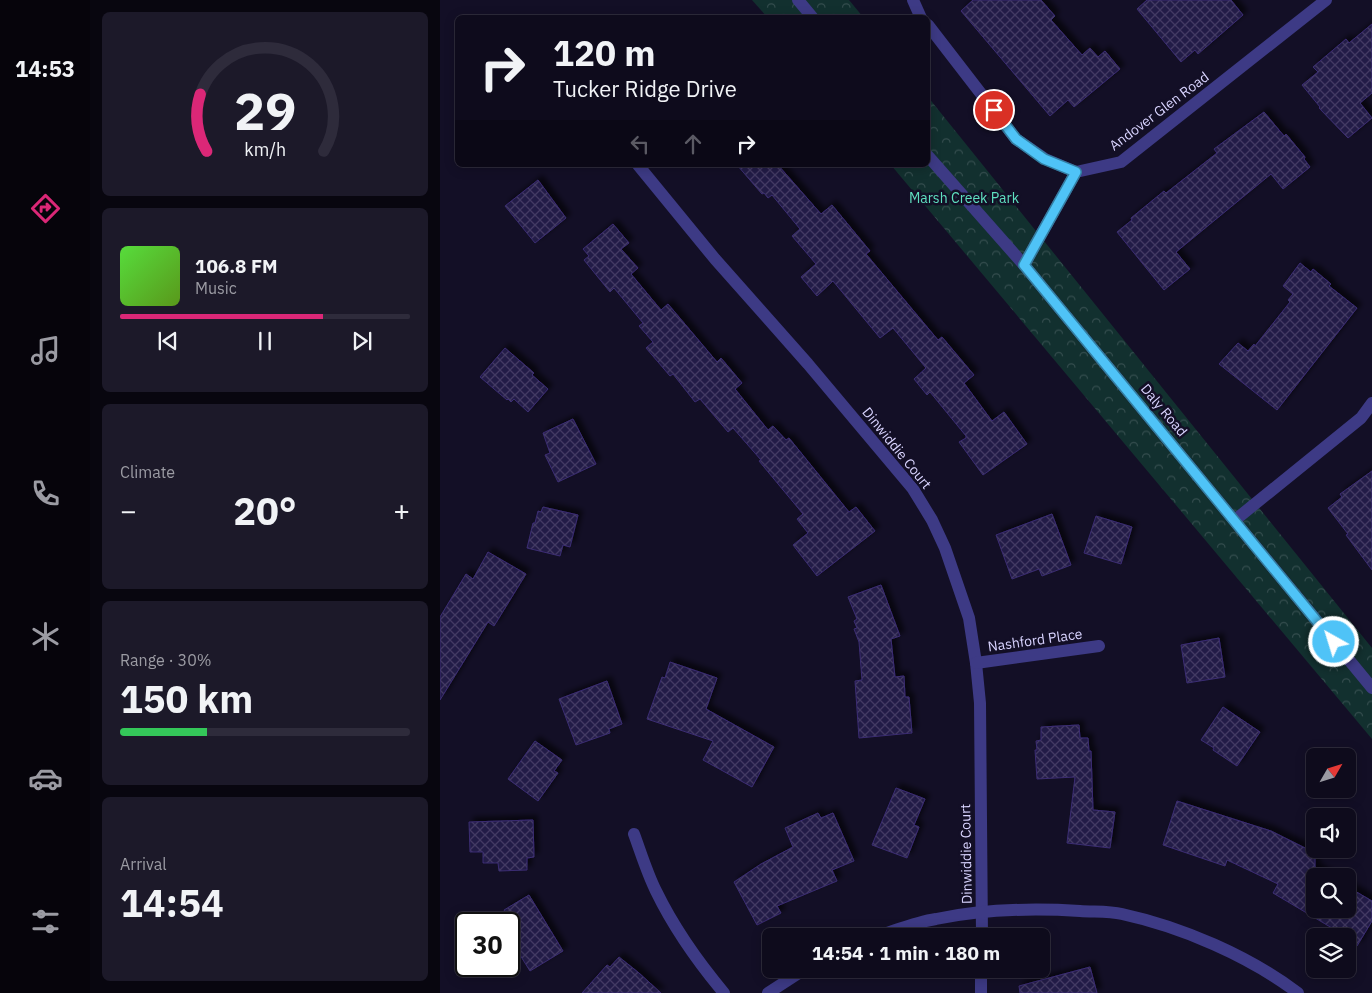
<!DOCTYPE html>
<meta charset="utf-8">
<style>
body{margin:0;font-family:"IBM Plex Sans",sans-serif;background:#1c1929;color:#f1f3f6;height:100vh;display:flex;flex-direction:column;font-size:19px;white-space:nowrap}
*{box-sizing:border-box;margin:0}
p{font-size:16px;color:#9b9ba3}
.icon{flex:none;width:28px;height:28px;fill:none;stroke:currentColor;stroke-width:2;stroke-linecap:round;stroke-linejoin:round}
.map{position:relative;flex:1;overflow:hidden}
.sheet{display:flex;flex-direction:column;gap:12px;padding:12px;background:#08060f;width:350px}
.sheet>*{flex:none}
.banner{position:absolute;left:15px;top:15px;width:475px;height:152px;border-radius:8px;box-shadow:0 2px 12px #0003,0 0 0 1px #2e2b3b;background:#0e0b1c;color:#f1f3f6;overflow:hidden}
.needle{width:32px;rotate:51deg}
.buttons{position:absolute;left:866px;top:748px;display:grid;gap:10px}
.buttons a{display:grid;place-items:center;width:50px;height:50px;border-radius:8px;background:#0e0b1c;box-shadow:0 2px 12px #0003,0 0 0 1px #2e2b3b;font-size:25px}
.speed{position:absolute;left:15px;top:912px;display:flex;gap:10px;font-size:25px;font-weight:700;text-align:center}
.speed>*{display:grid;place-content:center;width:65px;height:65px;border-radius:50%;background:#0e0b1c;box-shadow:0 2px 12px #0003,0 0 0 1px #2e2b3b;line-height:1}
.speed .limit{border:2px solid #111;border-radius:8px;background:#fff;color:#111}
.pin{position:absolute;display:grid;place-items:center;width:42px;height:42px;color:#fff;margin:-21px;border:2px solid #fff;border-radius:50%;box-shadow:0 1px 5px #0007}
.me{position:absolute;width:55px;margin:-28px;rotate:321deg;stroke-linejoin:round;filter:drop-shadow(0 0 4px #0008)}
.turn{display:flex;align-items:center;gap:18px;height:105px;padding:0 15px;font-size:22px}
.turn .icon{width:65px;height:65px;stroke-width:2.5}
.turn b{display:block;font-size:35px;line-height:42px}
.lanes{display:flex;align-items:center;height:48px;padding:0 15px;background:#0003;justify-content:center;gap:25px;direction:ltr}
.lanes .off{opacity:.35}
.big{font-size:38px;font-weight:700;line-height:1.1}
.sheet .card{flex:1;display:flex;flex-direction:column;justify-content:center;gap:8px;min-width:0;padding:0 18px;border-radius:8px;background:#1c1929}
.sheet .dial{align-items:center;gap:0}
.dial svg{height:130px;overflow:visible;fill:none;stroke:#2e2b3b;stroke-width:7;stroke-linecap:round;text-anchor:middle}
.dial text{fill:#f1f3f6;stroke:none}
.song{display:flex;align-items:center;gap:15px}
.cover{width:60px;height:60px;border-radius:8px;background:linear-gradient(135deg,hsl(110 70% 55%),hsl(90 70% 35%))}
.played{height:5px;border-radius:2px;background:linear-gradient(90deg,#db2777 70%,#2e2b3b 70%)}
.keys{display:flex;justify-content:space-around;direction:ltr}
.heat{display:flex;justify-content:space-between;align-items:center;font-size:28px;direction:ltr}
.charge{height:8px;border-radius:4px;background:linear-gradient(90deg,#34c759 30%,#2e2b3b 0)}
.trip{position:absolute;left:322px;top:928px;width:288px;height:50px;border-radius:8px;background:#0e0b1c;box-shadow:0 2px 12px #0003,0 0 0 1px #2e2b3b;font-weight:700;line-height:50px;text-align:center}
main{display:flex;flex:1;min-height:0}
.menu{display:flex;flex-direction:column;width:90px;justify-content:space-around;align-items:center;background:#06040b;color:#9b9ba3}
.menu .icon{width:35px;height:35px}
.menu .current{color:#db2777}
.menu b{font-size:22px;color:#f1f3f6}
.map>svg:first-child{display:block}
.park{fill:url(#park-crowns)}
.building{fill:url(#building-cross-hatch);stroke:#3b2d73;filter:url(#shadow)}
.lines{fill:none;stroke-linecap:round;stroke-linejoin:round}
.minor{stroke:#3d3a85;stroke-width:12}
.route-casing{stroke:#337fa1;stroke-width:12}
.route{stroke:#4fc3f7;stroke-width:9}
.labels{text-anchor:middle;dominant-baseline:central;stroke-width:5;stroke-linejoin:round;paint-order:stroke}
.street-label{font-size:14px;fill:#d9d4ff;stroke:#130f26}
.park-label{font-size:14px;fill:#5fe0c0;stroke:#130f26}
</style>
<main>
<nav class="menu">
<b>14:53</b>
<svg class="icon current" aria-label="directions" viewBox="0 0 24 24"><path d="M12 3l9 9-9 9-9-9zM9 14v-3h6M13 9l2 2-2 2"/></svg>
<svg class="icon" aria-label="music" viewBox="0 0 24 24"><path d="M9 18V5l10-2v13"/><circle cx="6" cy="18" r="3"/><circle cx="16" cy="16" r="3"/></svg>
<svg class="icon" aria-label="phone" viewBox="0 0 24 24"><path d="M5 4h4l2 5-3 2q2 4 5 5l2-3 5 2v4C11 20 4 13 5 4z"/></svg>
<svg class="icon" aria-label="climate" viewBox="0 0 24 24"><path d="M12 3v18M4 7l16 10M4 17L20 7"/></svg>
<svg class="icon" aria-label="car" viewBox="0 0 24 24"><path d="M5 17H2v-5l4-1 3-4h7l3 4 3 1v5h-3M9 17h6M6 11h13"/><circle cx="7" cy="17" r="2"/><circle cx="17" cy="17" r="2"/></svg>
<svg class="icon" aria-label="filters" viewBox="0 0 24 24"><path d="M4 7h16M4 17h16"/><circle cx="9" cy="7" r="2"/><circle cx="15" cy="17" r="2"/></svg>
</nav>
<section class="sheet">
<div class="card dial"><svg viewBox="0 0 100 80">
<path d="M14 69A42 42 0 1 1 86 69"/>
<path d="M14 69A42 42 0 0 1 10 34" stroke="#db2777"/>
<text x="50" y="56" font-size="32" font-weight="700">29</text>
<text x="50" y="72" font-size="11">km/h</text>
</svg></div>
<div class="card">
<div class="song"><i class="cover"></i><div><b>106.8 FM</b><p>Music</p></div></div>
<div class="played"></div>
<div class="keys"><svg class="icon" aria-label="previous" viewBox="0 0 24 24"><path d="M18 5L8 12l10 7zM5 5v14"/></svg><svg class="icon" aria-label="pause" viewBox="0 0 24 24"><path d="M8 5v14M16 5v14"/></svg><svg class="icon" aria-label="next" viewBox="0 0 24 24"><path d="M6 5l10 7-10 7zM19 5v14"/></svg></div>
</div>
<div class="card"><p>Climate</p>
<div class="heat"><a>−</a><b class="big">20°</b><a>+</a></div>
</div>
<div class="card"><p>Range · 30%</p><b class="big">150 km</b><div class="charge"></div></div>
<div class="card"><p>Arrival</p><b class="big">14:54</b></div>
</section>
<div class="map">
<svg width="932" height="993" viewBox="0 0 932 993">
<defs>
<pattern id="park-crowns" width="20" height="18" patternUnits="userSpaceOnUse" patternTransform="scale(1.25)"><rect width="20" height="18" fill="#12302f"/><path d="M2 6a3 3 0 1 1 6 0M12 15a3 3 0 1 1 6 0" fill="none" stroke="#344d4e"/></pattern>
<pattern id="building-cross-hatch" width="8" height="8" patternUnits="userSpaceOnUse" patternTransform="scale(1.25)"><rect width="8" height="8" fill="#241b47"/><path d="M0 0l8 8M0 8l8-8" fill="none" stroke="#433b63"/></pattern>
<filter id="shadow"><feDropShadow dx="4.5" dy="-4.5" stdDeviation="2.5" flood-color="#0009"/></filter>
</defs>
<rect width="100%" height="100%" fill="#130f26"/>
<!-- park -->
<g class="park">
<polygon points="312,0 409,0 423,17 327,17"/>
<polygon points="488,97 932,648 932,739 451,165 488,165"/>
</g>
<!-- building -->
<g class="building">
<polygon points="533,0 601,0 615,16 611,20 642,55 650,48 658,57 665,51 680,69 634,107 628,100 610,116 521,11"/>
<polygon points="707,0 791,0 803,15 758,54 755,50 741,62 697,9"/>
<polygon points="932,24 932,93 920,103 932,118 908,138 879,108 880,107 862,85 878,72 873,67 906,39 909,43"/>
<polygon points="824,112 844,136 846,134 865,157 864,159 870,167 843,189 831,174 736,252 750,269 724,290 677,232 692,220 691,218 724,191 726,193 777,153 774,149"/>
<polygon points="297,165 338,165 381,214 392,205 430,251 426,254 498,340 502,337 534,375 524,383 552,421 564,412 587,444 543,475 519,442 526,438 526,436 490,392 487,395 474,379 486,368 453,328 440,338 393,281 377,296 361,277 376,264 352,236 360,229 332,195 328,198 324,193 322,194"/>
<polygon points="98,180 126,218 95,243 65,206"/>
<polygon points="173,224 189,243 181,249 198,268 191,274 221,310 228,304 277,362 281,358 302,383 295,389 328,430 333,426 346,440 349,438 409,512 416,507 435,531 377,576 353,545 368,533 357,519 363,514 319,461 321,460 293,428 288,432 260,399 255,402 233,374 230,376 206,348 213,342 199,326 203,323 174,288 170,292 144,260 149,256 143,249"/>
<polygon points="860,263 871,272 873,269 891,284 889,286 917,308 837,410 779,364 798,343 808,351 814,344 815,346 850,302 848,300 853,294 843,286"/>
<polygon points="65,348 94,373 92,375 108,389 88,412 74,399 71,402 68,399 67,400 40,377"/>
<polygon points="133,419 156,464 118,482 105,455 110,453 103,433"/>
<polygon points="932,471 932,570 906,535 908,534 888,508 902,497 900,494"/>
<polygon points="103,507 138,515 130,547 123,545 120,556 87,548 93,523 95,523 98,511 101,512"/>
<polygon points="612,514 631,565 602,576 599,569 572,579 556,535"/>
<polygon points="656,516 692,527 681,564 644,553"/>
<polygon points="48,552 86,574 54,626 48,622 0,700 0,617 26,574 33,579"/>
<polygon points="441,585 460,636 451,639 455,677 464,676 465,697 469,697 472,733 419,738 415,681 422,680 419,642 414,629 417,628 414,621 417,619 408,597"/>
<polygon points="779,638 785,677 747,683 741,645"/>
<polygon points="230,662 277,678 266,709 334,747 312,787 263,760 273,741 207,719 222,677 225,678"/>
<polygon points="167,681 182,724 169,729 170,733 136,745 119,699"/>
<polygon points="783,707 820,732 797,766 773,750 774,748 761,740"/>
<polygon points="639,725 640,738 648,738 649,751 651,751 653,810 675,812 670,848 627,843 635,777 597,779 595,750 597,750 596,741 601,740 601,727"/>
<polygon points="95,741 122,760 114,771 118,773 98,801 68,779"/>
<polygon points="456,788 485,799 474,825 479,827 467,858 432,845"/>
<polygon points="737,801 831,831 875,853 875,867 890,876 875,876 875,909 908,909 908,887 932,901 932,921 917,946 908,941 908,936 900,936 895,933 897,931 833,893 838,884 787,860 785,866 723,845"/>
<polygon points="378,813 381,818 393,813 414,861 392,870 397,881 337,906 341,913 317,925 294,882 321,864 353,847 345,828"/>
<polygon points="93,820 94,857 87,858 87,870 59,871 58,863 43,863 43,852 30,852 29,822"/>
<polygon points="89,895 123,951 90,971 70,939 78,934 64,910"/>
<polygon points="179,957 199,973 221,993 142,993 167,965 170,967"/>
<polygon points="650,967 657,993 580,993 579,986"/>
</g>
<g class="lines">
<!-- minor -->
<g class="minor">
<polyline points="358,0 373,18"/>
<polyline points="473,0 481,18"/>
<polyline points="488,25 576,139 605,159 636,172 681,162 886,0"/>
<polyline points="488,156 584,265 932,688"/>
<polyline points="198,165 275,259 368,364 473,489 492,520 505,548 529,618 536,663 540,703 542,936"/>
<polyline points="584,265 636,172"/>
<polyline points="795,520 921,418 932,403"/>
<polyline points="536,663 659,646"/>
<path d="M194,834C201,853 207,873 216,891C234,928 258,962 284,993"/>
<path d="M438,936C457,930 476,922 496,919C544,909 592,908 640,911C654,912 669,911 682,914C742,927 809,956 858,993"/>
<polyline points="328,993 365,969"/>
<polyline points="541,993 541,969"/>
</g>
</g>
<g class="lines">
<defs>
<polyline id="route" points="554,110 576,139 604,159 636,172 584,265 894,642"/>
</defs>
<!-- route casing -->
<use href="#route" class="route-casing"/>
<!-- route -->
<use href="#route" class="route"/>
</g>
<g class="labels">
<!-- street labels -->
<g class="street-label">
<text transform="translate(719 111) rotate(-37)">Andover Glen Road</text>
<text transform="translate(724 410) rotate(50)">Daly Road</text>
<text transform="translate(457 448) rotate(51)">Dinwiddie Court</text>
<text transform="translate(595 640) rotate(-8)">Nashford Place</text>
<text transform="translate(526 854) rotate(-91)">Dinwiddie Court</text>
</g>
<!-- park labels -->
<g class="park-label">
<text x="524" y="198">Marsh Creek Park</text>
</g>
</g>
</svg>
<div class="buttons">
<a><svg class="needle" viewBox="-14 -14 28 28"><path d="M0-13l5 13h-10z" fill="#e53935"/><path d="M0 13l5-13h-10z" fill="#9b9ba3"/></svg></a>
<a><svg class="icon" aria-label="sound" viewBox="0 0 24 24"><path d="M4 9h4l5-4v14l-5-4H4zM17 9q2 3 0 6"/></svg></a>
<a><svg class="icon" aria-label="search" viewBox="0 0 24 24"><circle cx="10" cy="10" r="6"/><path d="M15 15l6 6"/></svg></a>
<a><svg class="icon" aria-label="layers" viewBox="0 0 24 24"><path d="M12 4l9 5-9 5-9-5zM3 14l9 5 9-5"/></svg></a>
</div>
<div class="speed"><div class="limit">30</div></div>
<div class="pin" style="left:554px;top:110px;background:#d93025"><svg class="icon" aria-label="arrive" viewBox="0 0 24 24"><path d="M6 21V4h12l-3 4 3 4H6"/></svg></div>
<svg class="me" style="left:894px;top:642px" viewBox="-20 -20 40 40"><circle r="17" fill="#4fc3f7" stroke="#fff" stroke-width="3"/><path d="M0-11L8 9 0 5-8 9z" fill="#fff"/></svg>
<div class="trip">14:54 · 1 min · 180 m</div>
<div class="banner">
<div class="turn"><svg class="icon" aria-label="right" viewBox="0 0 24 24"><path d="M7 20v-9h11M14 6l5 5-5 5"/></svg><div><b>120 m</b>Tucker Ridge Drive</div></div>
<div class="lanes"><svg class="icon off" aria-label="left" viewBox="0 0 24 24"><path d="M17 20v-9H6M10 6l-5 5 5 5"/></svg><svg class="icon off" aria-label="ahead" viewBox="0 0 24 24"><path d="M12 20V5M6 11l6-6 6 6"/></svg><svg class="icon" aria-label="right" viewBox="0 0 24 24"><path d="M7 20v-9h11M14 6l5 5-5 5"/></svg></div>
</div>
</div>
</main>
